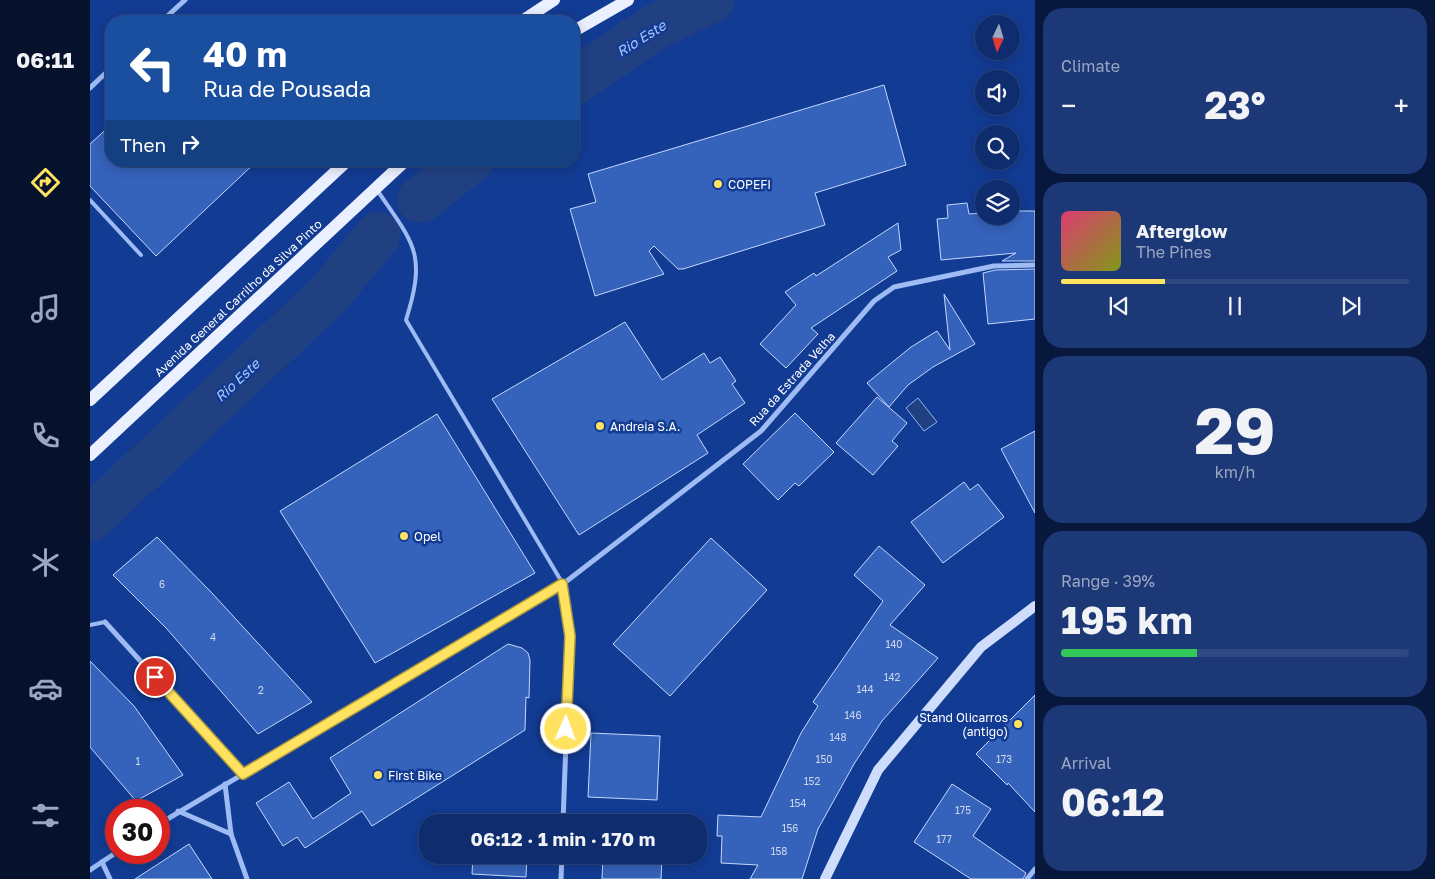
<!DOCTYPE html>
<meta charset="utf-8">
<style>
body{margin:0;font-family:"Golos Text",sans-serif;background:#1c3876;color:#f1f3f6;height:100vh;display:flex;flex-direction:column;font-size:19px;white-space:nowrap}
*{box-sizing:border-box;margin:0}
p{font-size:16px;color:#9ba7c2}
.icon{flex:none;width:28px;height:28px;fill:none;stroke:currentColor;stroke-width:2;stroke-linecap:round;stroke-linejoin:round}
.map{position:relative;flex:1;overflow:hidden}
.side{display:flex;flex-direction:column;gap:8px;padding:8px;background:#08183c;width:400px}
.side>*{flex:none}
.hud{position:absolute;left:15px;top:15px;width:475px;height:152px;border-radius:20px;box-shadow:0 2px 12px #0003,0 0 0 1px #2e4881;background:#1a4fa0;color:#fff;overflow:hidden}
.needle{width:32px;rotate:184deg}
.tools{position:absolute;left:885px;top:15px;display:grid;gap:10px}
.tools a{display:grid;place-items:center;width:45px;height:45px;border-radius:50%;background:#0e2c6e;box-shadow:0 2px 12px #0003,0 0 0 1px #2e4881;font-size:25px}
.speed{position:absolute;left:15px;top:799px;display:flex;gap:10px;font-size:25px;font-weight:700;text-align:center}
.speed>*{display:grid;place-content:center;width:65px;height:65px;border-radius:50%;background:#0e2c6e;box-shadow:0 2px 12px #0003,0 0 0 1px #2e4881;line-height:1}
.speed .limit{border:8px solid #d22;background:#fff;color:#111}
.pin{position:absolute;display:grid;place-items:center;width:42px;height:42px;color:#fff;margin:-21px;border:2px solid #fff;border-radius:50%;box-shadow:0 1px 5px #0007}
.me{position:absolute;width:55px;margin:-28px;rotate:2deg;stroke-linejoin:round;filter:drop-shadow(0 0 4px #0008)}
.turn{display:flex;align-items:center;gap:18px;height:105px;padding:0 15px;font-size:22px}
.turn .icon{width:65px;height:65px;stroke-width:2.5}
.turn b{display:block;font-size:35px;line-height:42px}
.then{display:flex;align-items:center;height:48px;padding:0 15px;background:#0003;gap:10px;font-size:19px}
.big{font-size:38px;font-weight:700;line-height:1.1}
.side .tile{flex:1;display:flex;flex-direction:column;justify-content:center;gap:8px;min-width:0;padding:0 18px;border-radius:20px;background:#1c3876}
.side .dial{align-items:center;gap:0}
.dial b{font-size:65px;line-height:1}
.song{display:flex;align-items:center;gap:15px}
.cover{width:60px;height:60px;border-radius:8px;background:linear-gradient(135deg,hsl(340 70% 55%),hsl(70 70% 35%))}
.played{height:5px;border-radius:2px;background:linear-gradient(90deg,#ffe360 30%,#2e4881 30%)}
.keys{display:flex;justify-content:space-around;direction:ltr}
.heat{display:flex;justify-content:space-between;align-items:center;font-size:28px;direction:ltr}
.charge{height:8px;border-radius:4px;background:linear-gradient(90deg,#34c759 39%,#2e4881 0)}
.trip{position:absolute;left:329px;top:814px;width:288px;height:50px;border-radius:20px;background:#0e2c6e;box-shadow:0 2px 12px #0003,0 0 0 1px #2e4881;font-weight:700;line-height:50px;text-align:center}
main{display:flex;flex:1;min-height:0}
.dock{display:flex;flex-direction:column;width:90px;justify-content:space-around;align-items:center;background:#06122c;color:#9ba7c2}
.dock .icon{width:35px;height:35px}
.dock .current{color:#ffe360}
.dock b{font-size:22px;color:#f1f3f6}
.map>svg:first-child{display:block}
.water{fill:#214082;stroke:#90b4f6}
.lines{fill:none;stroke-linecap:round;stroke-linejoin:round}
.river{stroke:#214082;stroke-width:46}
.building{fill:#3562ba;stroke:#c6d9fd}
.lane{stroke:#9ebbf3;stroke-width:4}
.street{stroke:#9ebbf3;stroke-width:5}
.secondary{stroke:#ceddfc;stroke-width:10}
.primary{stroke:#eaf0ff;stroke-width:12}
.route-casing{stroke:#a6943e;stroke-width:12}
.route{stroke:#ffe360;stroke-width:9}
.poi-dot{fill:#ffe360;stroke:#123b93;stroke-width:2}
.labels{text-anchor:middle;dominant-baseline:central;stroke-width:5;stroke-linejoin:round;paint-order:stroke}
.number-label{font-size:10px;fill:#ccd8ee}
.poi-label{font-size:12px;fill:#fff;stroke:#123b93;text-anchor:start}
.street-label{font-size:12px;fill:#fff;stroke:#123b93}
.water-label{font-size:14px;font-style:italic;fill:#abc6fa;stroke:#123b93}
</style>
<main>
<nav class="dock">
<b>06:11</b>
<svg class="icon current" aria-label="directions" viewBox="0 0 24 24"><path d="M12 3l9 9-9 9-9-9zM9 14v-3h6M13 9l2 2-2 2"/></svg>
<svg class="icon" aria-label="music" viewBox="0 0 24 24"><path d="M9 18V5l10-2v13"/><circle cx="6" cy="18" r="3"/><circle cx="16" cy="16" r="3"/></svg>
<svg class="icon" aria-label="phone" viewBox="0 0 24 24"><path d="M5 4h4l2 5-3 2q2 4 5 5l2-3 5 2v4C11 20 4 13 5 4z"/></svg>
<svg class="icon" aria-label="climate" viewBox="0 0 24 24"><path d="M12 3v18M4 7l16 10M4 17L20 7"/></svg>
<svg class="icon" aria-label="car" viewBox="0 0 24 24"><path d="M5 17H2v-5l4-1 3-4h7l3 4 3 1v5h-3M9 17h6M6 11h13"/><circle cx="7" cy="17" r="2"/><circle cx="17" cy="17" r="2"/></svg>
<svg class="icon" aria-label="filters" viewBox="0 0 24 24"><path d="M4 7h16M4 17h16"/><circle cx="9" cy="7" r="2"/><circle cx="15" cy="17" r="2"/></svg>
</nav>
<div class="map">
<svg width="945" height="879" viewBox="0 0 945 879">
<rect width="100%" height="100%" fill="#123b93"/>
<!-- water -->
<polygon class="water" points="828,398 847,422 834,431 816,408"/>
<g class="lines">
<!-- river -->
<g class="river">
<polyline points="484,82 565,27 621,0"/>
<polyline points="330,200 380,161"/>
<polyline points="0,519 239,294 288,235"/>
</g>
</g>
<!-- building -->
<g class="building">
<polygon points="794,85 816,165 725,193 735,225 593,269 588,269 564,246 559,251 574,274 505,296 480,209 506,202 498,174"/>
<polygon points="21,125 21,161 167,161 66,256 0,186 0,144"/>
<polygon points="877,203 879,214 894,213 894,216 921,216 921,211 945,211 945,261 912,261 926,253 851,260 847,219 858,218 857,205"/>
<polygon points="808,223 811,250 798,257 807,271 721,328 728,334 696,368 670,344 706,305 695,292 724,273 726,276"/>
<polygon points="945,269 945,319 898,324 893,273 905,270"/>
<polygon points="854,294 885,344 843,367 818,385 799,407 777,383 821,347 847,331 860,350"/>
<polygon points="535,322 572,380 614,353 620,363 630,357 646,381 642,384 655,403 607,435 618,453 489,535 402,399"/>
<polygon points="787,397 817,423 802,441 808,446 783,475 746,443"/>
<polygon points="705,413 744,452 709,486 705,483 688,500 653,464"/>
<polygon points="347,414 445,573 285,663 190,511"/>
<polygon points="945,431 945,513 911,449"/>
<polygon points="874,482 880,490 888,484 914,517 853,563 821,522"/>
<polygon points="67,537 121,592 222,702 168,734 77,629 23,575"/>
<polygon points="621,538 677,590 580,696 523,644"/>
<polygon points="789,546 835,585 800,625 848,658 792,721 764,764 728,829 712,879 660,879 668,865 631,863 632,836 627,836 628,815 671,817 711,733 728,706 723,702 793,601 764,575"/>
<polygon points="418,644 432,648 438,653 440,660 439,698 436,697 435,730 282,826 272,811 215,848 207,837 193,846 166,803 199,782 223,819 261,793 240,758"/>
<polygon points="0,661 44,706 93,775 46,801 0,747"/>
<polygon points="945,695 945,812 918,783 917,785 886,754"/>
<polygon points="501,733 570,736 567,800 498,797"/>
<polygon points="862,784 901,809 883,836 936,873 933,879 881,879 824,842"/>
<polygon points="99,844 122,879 45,879"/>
<polygon points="383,855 437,855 436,877 382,874"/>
<polygon points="513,855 566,855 566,857 572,858 571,879 512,879"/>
</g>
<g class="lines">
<!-- lane -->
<g class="lane">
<path d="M287,190C324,244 337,253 316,320L473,584"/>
<polyline points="0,200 51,255"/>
<polyline points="0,625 15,622"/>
</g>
<!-- street -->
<g class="street">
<polyline points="72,21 95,0"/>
<polyline points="0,88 21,68"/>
<polyline points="473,584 480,635 473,822"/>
<polyline points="15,622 153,774"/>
<polyline points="135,784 141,834 157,879"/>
<polyline points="88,811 141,834"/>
<polyline points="69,824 473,584 671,431 784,301 804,287 904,266 945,265"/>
<polyline points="12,862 20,879"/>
<polyline points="0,870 27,852"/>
<polyline points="471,879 472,855"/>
<polyline points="937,879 945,869"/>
</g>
<!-- secondary -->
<polyline class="secondary" points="735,879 788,770 891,647 945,606"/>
<!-- primary -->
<g class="primary">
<polyline points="432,21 464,0"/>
<polyline points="484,31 538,0"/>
<polyline points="0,400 257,161"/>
<polyline points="0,455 315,161"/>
</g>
</g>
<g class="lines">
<defs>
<polyline id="route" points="65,677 153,774 472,584 480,636 476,729"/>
</defs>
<!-- route casing -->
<use href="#route" class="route-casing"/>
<!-- route -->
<use href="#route" class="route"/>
</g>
<!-- markers -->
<g class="poi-dot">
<circle cx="628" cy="184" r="5"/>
<circle cx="510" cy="426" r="5"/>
<circle cx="314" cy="536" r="5"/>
<circle cx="928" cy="724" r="5"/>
<circle cx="288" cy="775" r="5"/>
</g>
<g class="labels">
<!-- number labels -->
<g class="number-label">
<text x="72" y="584">6</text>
<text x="123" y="637">4</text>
<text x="804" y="644">140</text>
<text x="802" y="677">142</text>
<text x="775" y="689">144</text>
<text x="171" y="690">2</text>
<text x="763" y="715">146</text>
<text x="748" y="737">148</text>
<text x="734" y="759">150</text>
<text x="914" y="759">173</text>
<text x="48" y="761">1</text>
<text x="722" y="781">152</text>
<text x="708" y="803">154</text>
<text x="873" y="810">175</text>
<text x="700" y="828">156</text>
<text x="854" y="839">177</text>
<text x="689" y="851">158</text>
</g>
<!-- poi labels -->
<g class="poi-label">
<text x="638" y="184">COPEFI</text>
<text x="520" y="426">Andreia S.A.</text>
<text x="324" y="536">Opel</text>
<text x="918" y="717" text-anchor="end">Stand Olicarros<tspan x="918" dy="14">(antigo)</tspan></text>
<text x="298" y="775">First Bike</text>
</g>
<!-- street labels -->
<g class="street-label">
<text transform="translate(148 298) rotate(-43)">Avenida General Carrilho da Silva Pinto</text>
<text transform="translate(702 379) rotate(-48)">Rua da Estrada Velha</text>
</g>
<!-- water labels -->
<g class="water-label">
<text transform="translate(551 38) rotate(-32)">Rio Este</text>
<text transform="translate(147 380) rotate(-43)">Rio Este</text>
</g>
</g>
</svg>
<div class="tools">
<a><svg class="needle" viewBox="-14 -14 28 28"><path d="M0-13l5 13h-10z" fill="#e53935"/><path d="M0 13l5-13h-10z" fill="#9ba7c2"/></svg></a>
<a><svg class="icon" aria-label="sound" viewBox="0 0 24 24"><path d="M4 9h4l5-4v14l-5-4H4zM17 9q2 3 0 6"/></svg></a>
<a><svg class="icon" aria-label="search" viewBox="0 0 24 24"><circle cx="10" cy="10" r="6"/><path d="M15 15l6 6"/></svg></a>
<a><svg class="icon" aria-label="layers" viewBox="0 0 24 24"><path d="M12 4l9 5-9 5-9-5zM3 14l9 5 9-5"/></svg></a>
</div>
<div class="speed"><div class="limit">30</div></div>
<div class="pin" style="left:65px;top:677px;background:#d93025"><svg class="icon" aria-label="arrive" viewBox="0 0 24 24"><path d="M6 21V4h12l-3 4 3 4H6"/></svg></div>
<svg class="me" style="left:476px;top:729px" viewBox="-20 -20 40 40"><circle r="17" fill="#ffe360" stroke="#fff" stroke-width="3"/><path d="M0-11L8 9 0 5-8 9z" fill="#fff"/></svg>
<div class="trip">06:12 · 1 min · 170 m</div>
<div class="hud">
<div class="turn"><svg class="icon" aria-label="left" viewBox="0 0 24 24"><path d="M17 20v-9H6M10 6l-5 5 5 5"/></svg><div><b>40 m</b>Rua de Pousada</div></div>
<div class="then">Then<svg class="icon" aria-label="right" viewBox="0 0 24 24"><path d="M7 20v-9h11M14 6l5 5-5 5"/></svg></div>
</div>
</div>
<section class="side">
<div class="tile"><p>Climate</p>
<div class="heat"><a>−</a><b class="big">23°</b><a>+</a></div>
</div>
<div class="tile">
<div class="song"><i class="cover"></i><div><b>Afterglow</b><p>The Pines</p></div></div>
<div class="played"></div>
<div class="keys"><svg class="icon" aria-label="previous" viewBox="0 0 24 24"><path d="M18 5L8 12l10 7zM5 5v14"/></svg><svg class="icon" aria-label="pause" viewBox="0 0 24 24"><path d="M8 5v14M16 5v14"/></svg><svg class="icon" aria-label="next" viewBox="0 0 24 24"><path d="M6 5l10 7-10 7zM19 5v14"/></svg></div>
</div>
<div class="tile dial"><b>29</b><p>km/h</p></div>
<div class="tile"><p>Range · 39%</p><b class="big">195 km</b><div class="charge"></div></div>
<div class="tile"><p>Arrival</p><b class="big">06:12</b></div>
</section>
</main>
